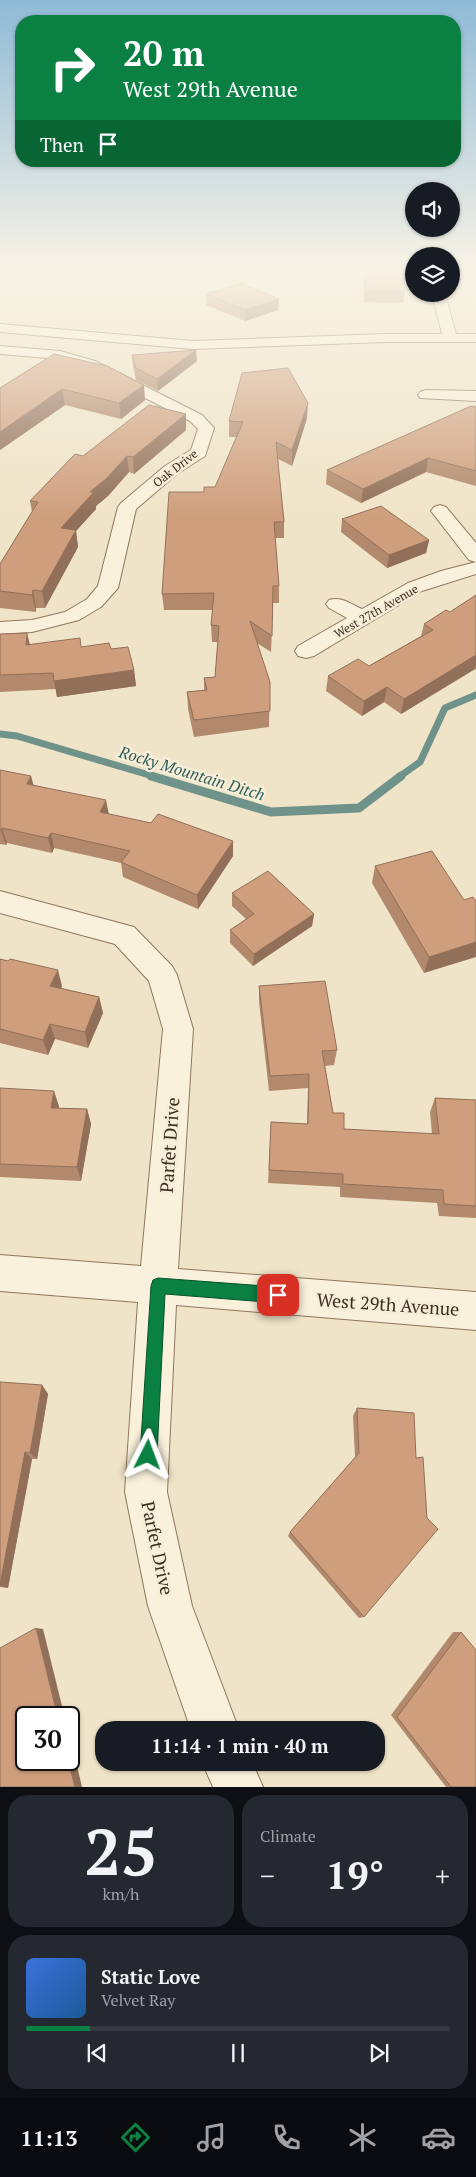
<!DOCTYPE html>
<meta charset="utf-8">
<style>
body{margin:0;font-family:"PT Serif",serif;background:#242831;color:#f1f3f6;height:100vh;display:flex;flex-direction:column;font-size:19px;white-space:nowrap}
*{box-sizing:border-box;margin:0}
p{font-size:16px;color:#9ea1a6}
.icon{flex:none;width:28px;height:28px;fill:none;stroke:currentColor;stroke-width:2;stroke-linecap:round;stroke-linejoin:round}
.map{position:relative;height:1787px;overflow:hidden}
.details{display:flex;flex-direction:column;gap:8px;padding:8px;background:#0d0f14;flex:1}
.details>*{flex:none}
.banner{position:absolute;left:15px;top:15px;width:446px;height:152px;border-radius:20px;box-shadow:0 1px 4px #0004;background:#0b8043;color:#fff;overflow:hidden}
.controls{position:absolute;left:405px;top:182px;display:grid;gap:10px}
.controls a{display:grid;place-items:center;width:55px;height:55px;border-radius:50%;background:#171b24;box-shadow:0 1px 4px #0004;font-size:25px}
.speed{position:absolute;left:15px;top:1706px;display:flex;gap:10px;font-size:25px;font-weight:700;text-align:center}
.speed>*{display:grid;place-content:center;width:65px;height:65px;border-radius:50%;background:#171b24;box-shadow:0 1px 4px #0004;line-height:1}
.speed .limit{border:2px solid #111;border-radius:8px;background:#fff;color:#111}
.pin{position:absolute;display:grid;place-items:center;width:42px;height:42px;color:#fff;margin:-21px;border-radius:10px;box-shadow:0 2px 8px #0006}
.me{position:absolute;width:55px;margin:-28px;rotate:3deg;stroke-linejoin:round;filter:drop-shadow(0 0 4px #0008)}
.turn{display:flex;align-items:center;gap:18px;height:105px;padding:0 25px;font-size:22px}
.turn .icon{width:65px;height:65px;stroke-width:2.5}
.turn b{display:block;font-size:35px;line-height:42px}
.then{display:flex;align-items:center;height:48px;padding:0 25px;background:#0003;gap:10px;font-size:19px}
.big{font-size:38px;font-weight:600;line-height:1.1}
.details .tile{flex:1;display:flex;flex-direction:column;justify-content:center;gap:8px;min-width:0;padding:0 18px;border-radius:20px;background:#242831}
.details .dial{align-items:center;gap:0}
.dial b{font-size:65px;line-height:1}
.song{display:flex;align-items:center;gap:15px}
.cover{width:60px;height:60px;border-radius:8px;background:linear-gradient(135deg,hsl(220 70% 55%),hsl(210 70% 35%))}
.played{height:5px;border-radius:2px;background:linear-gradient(90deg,#0b8043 15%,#363941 15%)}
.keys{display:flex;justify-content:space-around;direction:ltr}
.heat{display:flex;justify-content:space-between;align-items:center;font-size:28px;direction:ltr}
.details .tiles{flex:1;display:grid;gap:8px;grid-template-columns:1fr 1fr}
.tile:last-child{grid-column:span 2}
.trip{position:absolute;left:95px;top:1721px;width:290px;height:50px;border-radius:20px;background:#171b24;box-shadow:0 1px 4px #0004;font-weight:600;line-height:50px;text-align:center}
.tab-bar{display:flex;height:80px;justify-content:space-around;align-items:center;background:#090b0e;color:#9ea1a6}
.tab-bar .icon{width:35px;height:35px}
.tab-bar .selected{color:#0b8043}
.tab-bar b{font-size:22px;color:#f1f3f6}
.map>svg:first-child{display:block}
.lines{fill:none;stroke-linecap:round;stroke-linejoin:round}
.stream-far1{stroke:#6f938a;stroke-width:7}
.stream{stroke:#6f938a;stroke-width:9}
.minor-casing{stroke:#8d765c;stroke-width:2}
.tertiary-casing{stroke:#8d765c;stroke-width:2}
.minor{fill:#faf1dc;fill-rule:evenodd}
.tertiary{fill:#faf1dc;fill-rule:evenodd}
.wall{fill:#b2896c}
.shaded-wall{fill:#916f58}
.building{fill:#cf9f7d;stroke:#916f58}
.route{fill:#0b8043;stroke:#07532c}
.labels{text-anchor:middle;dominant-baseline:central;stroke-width:5;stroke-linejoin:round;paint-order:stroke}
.far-street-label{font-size:12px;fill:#3d2e20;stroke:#f7eed8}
.water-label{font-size:16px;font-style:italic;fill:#2f5d5a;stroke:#f7eed8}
.near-street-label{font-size:18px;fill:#3d2e20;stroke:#f7eed8}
</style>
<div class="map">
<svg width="476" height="1787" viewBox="0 0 476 1787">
<rect width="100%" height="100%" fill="#f0e4c8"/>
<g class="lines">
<!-- stream-far1 -->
<g class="stream-far1">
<polyline points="0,734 17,736 156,777"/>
<polyline points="399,777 420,762 445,708 476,695"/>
</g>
<!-- stream -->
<polyline class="stream" points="151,776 271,812 359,808 401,776"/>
<defs>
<g id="minor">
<polygon points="432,294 445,294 457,338 455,341 450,342 443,338"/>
<polygon points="0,346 60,351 95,361 202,415 214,428 205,456 177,474 136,509 118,588 101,607 79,620 32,632 0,634 0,622 32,620 65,612 87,599 98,586 118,507 121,503 165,466 191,450 198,429 190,421 85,367 59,359 0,354"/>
<polygon points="426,390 476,391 476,401 420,398 418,395 420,392"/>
<polygon points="440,505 446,507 476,543 476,562 469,560 431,511 434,507"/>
<path d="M476,562V574L422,591L314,656L306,658L298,656L295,651L298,646L347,618L329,608L326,604L329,600C341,596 351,604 362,609L408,583L441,571Z"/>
<polygon points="0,891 134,927 172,966 177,975 193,1029 178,1269 476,1292 476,1330 176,1305 167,1492 192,1606 239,1730 191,1730 148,1606 125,1492 138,1302 0,1291 0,1255 141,1266 163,1029 149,981 115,944 0,913"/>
<polygon points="202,1762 252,1762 263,1787 213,1787"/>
</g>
<polygon id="tertiary" points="0,324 193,341 385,334 476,334 476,342 385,342 193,349 0,332"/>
</defs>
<!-- minor casing -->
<use href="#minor" class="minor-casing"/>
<!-- tertiary casing -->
<use href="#tertiary" class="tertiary-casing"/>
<!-- minor -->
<use href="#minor" class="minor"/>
<!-- tertiary -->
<use href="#tertiary" class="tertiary"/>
</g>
<!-- wall -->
<g class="wall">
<polygon points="364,266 403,266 405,292 403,303 364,302"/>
<polygon points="473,266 476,266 476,279"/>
<polygon points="206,294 279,299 278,310 245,321 206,305"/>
<polygon points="54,354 145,400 121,419 65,405 0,450 0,388"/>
<polygon points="132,355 197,361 158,391 136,380 133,366"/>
<polygon points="476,407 476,486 426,472 361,503 326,484 327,470"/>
<polygon points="186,414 186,430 134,474 129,472 108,496 96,506 96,509 76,531 78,547 45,608 36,608 36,612 0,608 0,564 32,512 30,501"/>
<polygon points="307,418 292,466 278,459 284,522 284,538 275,538 279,586 279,603 273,603 271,652 257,643 270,682 269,727 194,737 188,709 187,692 204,690 204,678 215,677 218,642 212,642 211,625 213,610 164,610 162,594 204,492 215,487 236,437 229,437 229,421"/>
<polygon points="342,519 429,540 426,553 387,568 341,532"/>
<polygon points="476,595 476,670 475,669 401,714 384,702 362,716 326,691 328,676 369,666 421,636 424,624 450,612"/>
<polygon points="0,634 30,645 81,647 111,649 134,670 136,686 57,697 56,689 0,692"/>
<polygon points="0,770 34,785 108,814 233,841 233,856 198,909 123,877 121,863 54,848 52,853 7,843 6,845 0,844"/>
<polygon points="375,866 464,900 424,973 372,883"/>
<polygon points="232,893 314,914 312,926 253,966 230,943 230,930 246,919 232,906"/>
<polygon points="0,959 62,986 61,988 99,997 103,1013 88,1048 55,1039 48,1055 0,1043"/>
<polygon points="259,986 337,1050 334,1065 325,1066 333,1113 344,1129 432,1134 430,1112 435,1098 476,1100 476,1218 439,1216 437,1203 340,1197 340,1187 268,1183 271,1122 307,1124 308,1088 269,1091 259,1002"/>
<polygon points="0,1088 59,1106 58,1108 87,1109 91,1124 81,1181 0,1177"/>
<polygon points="0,1382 42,1385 48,1394 37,1459 32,1459 8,1588 0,1587"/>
<polygon points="357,1408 414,1413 364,1617 359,1618 288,1536 290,1532 355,1457 353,1416"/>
<polygon points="453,1632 461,1632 476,1787 446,1787 391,1715"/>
</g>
<!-- shaded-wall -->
<g class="shaded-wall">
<polygon points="279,299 278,310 245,321 245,310"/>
<polygon points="196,350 197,361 158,391 157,379"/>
<polygon points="144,385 145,400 121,419 119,403"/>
<polygon points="62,389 65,405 0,450 0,432"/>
<polygon points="308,403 307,418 292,466 292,450"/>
<polygon points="186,414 186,430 134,474 133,457"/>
<polygon points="127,456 129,472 108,496 96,506 96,509 76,531 78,547 45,608 42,591 61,528 90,492"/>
<polygon points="428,458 426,472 361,503 363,489"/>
<polygon points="429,540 426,553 387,568 389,555"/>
<polygon points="33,590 36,608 36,612 32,595"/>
<polygon points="27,633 31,649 26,645"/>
<polygon points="476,655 476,663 475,669 401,714 404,699"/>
<polygon points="134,670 136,686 57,697 54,681"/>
<polygon points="387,687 384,702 362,716 364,701"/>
<polygon points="31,776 35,790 27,784"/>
<polygon points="106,800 109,815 100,812"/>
<polygon points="2,828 7,843 6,845 1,830"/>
<polygon points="51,833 54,848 52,853 48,838"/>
<polygon points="233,841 233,856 198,909 197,895"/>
<polygon points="314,914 312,926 253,966 254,954"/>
<polygon points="476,942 476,957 424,973 429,957"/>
<polygon points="58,970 62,986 55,1002 50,986"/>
<polygon points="99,997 103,1013 88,1048 85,1032"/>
<polygon points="50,1024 55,1039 48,1055 43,1040"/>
<polygon points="54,1091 59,1106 56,1122 51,1108"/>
<polygon points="87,1109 91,1124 81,1181 77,1167"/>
<polygon points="42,1385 48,1394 37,1459 30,1453"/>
<polygon points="25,1452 32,1459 8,1588 0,1586"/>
<polygon points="36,1628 43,1629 65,1718 58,1718"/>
<polygon points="69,1732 82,1787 75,1787 68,1760 69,1760"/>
</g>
<!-- building -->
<g class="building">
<polygon points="365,266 403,266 405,292 365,291"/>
<polygon points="241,283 279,299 245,310 206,294"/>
<polygon points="196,350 157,379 136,368 132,355"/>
<polygon points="54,354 107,366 144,385 119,403 62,389 0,432 0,395 1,394 0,394 0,388"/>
<polygon points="288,368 308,403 292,450 276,442 284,522 274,522 279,586 273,586 272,636 250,621 270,682 270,711 194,720 187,692 207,690 204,678 215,677 219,626 211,625 214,593 162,594 169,492 204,492 204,487 215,487 243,422 229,421 242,373"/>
<polygon points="149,405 186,414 133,457 127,456 106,479 90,492 94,492 61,528 76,530 42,591 33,590 32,595 0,591 0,564 38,502 30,501 75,454 83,456"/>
<polygon points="471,406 476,407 476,471 428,458 363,489 327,470"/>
<polygon points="381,506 429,540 389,555 342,519"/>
<polygon points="476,595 476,655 404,699 387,687 364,701 328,676 358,659 369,666 433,630 424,624 446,610 450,612"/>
<polygon points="27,633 26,645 80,638 81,647 109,643 111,649 128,647 134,670 54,681 53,673 0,675 0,634"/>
<polygon points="0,770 31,776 27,784 106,800 100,812 151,823 158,814 233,841 197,895 121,862 130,851 51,833 48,838 2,828 1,830 0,830"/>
<polygon points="432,851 464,900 473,897 476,901 476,942 429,957 375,866"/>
<polygon points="268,871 314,914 254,954 230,930 254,914 232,893"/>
<polygon points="0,959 8,961 10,959 58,970 50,986 99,997 85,1032 50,1024 43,1040 0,1029"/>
<polygon points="325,981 337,1050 322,1051 333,1113 344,1113 344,1129 439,1134 435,1098 476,1100 476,1206 444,1204 443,1190 343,1184 343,1174 269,1170 271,1122 308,1124 309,1074 270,1076 259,986"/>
<polygon points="0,1088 54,1091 51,1108 87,1109 77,1167 0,1164"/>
<polygon points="0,1382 42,1385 30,1453 25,1452 0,1585"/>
<polygon points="357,1408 414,1413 416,1458 423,1457 427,1518 438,1529 364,1617 290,1532 359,1453"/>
<polygon points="36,1628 58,1718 26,1718 26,1760 68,1760 75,1787 0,1787 0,1648"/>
<polygon points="461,1632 476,1650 476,1787 451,1787 397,1717"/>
</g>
<!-- sky -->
<linearGradient id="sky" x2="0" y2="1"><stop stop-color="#8fbad6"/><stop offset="0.52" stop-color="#f8f3e6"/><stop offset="1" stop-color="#f8f3e6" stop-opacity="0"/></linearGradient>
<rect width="476" height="516" fill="url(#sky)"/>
<!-- route -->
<polygon class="route" points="158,1278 278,1287 283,1290 285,1295 283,1301 278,1303 165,1294 157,1455 154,1461 148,1463 142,1461 140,1455 151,1286 153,1280"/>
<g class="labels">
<!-- far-street labels -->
<g class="far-street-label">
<text transform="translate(175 468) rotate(-38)">Oak Drive</text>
<text transform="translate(376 611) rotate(-30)">West 27th Avenue</text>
</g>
<!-- water labels -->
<g class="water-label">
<text transform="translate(192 773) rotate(17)">Rocky Mountain Ditch</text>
</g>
<!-- near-street labels -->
<g class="near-street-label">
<text transform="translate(169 1145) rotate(-86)">Parfet Drive</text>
<text transform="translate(388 1304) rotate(4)">West 29th Avenue</text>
<text transform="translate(158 1548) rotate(78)">Parfet Drive</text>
</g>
</g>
</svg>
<div class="controls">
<a><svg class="icon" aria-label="sound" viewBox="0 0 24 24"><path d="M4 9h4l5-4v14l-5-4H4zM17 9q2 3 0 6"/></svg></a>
<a><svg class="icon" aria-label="layers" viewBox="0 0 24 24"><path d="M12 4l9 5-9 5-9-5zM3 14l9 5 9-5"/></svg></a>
</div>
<div class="speed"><div class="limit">30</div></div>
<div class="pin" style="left:278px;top:1295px;background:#d93025"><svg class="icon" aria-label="arrive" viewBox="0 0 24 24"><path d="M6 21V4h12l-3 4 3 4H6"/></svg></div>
<svg class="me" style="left:148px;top:1455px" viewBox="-20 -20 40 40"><path d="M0-17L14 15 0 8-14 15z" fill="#0b8043" stroke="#fff" stroke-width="4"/></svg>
<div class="trip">11:14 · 1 min · 40 m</div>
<div class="banner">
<div class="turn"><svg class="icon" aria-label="right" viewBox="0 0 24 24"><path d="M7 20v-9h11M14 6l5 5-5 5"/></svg><div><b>20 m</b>West 29th Avenue</div></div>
<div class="then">Then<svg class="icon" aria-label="arrive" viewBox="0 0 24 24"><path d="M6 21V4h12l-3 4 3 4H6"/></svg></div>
</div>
</div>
<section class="details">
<div class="tiles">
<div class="tile dial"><b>25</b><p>km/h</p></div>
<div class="tile"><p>Climate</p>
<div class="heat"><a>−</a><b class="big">19°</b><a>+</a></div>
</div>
<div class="tile">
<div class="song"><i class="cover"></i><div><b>Static Love</b><p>Velvet Ray</p></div></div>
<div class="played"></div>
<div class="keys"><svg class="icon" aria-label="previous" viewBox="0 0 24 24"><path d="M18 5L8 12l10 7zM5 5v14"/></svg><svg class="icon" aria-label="pause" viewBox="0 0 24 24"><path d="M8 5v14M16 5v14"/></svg><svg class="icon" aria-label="next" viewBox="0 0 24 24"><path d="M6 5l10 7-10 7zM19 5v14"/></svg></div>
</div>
</div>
</section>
<nav class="tab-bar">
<b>11:13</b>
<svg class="icon selected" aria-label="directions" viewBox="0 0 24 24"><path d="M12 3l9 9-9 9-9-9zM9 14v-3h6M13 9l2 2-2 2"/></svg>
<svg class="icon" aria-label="music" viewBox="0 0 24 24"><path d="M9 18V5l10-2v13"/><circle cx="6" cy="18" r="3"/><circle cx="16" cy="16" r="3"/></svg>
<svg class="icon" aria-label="phone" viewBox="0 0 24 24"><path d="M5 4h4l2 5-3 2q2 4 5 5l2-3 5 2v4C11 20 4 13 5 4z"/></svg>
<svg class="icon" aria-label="climate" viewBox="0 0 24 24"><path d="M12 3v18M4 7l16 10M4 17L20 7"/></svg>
<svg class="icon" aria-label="car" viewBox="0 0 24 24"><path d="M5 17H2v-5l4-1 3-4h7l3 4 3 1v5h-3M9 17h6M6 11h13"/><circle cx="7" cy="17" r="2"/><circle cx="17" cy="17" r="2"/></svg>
</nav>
